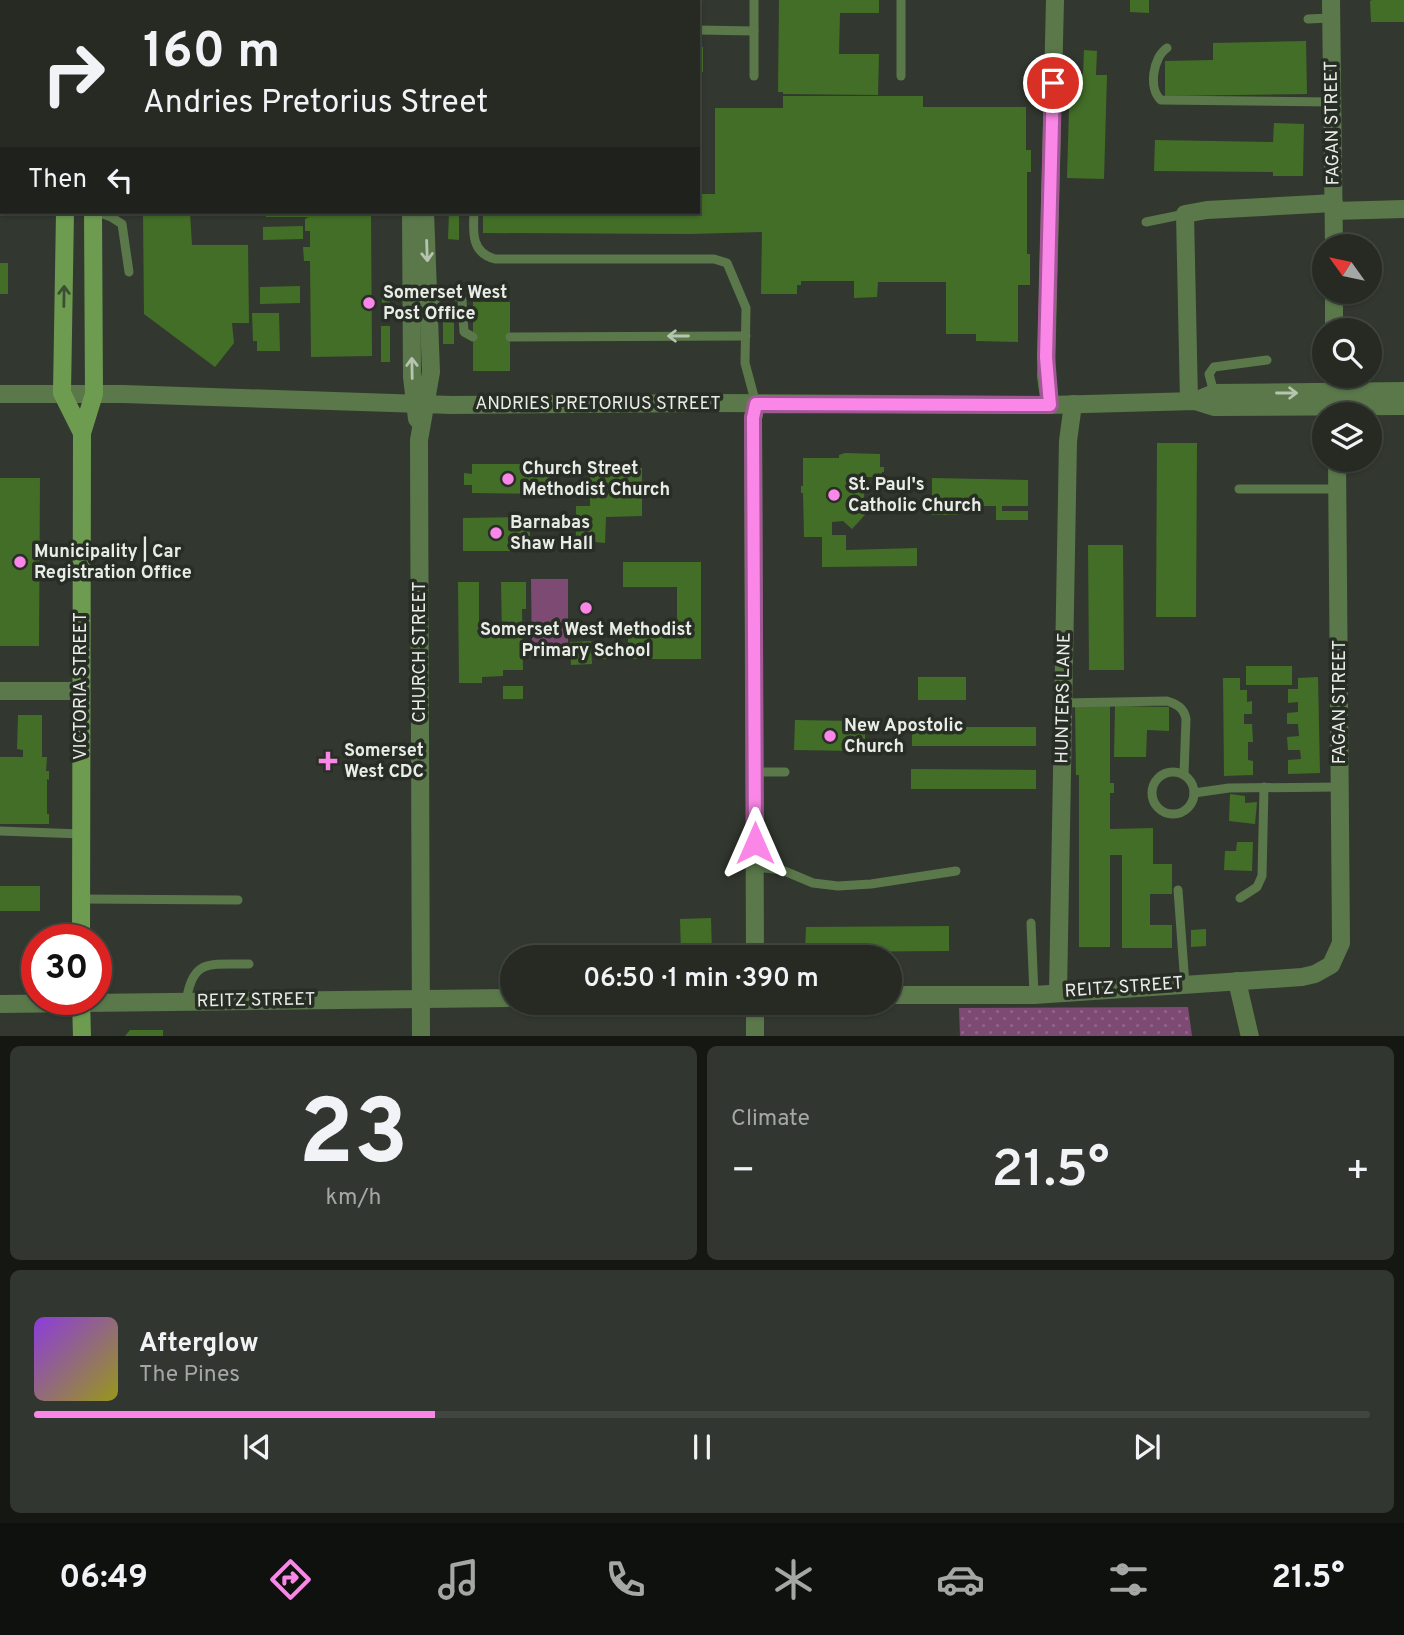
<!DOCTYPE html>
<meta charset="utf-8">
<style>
body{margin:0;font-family:Overpass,sans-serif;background:#323630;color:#f1f3f6;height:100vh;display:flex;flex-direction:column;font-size:26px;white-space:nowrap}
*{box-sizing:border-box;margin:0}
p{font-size:23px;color:#a4a7a6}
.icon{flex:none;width:38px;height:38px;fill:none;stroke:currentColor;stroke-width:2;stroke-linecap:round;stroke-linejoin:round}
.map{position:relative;height:1036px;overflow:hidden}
.drawer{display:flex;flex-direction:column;gap:10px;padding:10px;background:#151713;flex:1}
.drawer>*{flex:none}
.banner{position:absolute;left:0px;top:0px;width:700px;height:214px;box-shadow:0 2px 5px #0004,0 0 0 2px #424641;background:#262a23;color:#f1f3f6;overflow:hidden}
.needle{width:46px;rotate:303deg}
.buttons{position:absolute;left:1312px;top:234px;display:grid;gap:14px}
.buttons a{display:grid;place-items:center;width:70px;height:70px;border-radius:50%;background:#262a23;box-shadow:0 2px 5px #0004,0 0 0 2px #424641;font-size:35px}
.speed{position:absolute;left:21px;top:924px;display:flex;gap:14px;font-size:35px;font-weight:700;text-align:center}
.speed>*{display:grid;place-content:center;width:91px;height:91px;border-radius:50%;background:#262a23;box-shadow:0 2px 5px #0004,0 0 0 2px #424641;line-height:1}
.speed .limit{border:10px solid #d22;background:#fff;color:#111}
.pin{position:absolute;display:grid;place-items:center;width:60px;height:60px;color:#fff;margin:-30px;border:4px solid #fff;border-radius:50%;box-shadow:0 2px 7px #0007}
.me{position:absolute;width:77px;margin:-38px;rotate:0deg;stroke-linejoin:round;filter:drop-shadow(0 0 5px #0008)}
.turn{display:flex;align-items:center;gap:24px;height:147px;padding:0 28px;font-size:32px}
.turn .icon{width:91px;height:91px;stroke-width:2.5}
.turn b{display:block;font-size:49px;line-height:60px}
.then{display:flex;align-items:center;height:66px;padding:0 28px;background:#0003;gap:14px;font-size:26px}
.big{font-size:52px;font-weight:600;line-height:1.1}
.drawer .card{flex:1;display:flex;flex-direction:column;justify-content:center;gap:10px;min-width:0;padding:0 24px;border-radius:10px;background:#323630}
.drawer .dial{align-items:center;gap:0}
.dial b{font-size:91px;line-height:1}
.song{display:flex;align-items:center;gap:21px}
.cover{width:84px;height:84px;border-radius:10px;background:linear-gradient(135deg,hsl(270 70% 55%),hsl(60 70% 35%))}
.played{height:7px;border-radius:4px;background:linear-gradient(90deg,#fa87e7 30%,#424641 30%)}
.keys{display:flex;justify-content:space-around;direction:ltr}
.heat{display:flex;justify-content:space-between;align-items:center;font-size:38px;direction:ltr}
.drawer .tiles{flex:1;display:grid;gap:10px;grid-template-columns:1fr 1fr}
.card:last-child{grid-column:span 2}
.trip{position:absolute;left:500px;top:945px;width:402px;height:70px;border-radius:35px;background:#262a23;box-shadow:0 2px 5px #0004,0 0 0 2px #424641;font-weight:600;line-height:70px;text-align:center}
.dock{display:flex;height:112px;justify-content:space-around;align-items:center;background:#0f110e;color:#a4a7a6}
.dock .icon{width:49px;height:49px}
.dock .active{color:#fa87e7}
.dock b{font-size:32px;color:#f1f3f6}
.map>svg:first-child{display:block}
.park{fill:url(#park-dots)}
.garden{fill:#7d4a74}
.building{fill:#436e27}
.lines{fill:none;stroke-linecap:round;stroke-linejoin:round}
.service{stroke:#5a784a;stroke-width:9}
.minor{stroke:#5a784a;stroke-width:18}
.tertiary{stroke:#5a784a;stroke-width:18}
.secondary{stroke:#6d9c51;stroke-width:18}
.oneway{stroke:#b7c4b0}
.oneway2{stroke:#3d4f32}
.route-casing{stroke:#a25896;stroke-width:18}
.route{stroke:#fa87e7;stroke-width:12}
.poi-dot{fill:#fa87e7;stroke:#282e25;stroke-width:2.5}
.labels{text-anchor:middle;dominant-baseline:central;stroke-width:7;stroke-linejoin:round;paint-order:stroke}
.street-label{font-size:18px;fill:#e9ede7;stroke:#282e25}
.poi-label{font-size:18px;font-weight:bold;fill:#e9ede7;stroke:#282e25;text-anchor:start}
</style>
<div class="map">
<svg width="1404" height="1037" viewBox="0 0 1404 1037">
<defs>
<pattern id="park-dots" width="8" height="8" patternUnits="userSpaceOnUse" patternTransform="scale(1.75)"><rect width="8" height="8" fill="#7d4a74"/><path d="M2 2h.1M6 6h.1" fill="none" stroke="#8f6488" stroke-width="1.8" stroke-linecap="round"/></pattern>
</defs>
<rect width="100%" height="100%" fill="#32382f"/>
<!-- park -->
<polygon class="park" points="1188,1007 1192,1036 960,1036 959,1008"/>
<!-- garden -->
<polygon class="garden" points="531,579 568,579 568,659 532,659"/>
<!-- building -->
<g class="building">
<polygon points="779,0 879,0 879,13 840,13 839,54 879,54 878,95 783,94 783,92 778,92"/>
<polygon points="1130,0 1149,0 1149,13 1130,12"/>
<polygon points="1372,0 1404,0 1404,22 1371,22 1370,1"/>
<polygon points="1306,41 1307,94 1165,96 1165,61 1213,60 1213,43"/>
<rect x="698" y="47" width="5" height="25"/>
<polygon points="1084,50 1097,51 1096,75 1107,75 1104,179 1067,178 1070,74 1083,74"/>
<polygon points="783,96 923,96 923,107 1026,107 1026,150 1031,150 1031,172 1027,172 1027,254 1030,254 1030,285 1018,285 1018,342 976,341 976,334 946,334 946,282 878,282 877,297 854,298 854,281 801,281 801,285 797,285 797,294 761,294 762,232 690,234 483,233 483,212 698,212 698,194 715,194 715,108 783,108"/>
<polygon points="1274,123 1304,124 1303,176 1273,176 1273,172 1154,171 1155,140 1273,142"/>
<polygon points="151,212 190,212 192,245 248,245 249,323 232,323 234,343 215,367 144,314 143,213"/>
<polygon points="266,212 371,212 372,356 311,357 310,261 304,261 303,247 310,247 310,231 305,231 305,219 309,217 266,217"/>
<polygon points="449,212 459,212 459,240 448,239"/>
<polygon points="303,226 303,239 263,240 263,227"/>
<rect x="0" y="263" width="8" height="31"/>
<polygon points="300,286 300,303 260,304 260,287"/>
<rect x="382" y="289" width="8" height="28"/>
<rect x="473" y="302" width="37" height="69"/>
<polygon points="252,313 279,313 280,351 257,351 257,341 253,341"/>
<rect x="443" y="314" width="11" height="30"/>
<rect x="381" y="326" width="9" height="36"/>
<polygon points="1157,443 1197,443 1196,617 1156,617"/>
<polygon points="845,453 880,454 880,467 884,467 884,472 882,472 882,477 865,477 864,498 873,506 852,529 843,521 832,522 832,535 846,535 846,550 917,548 917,566 822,567 822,537 804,537 803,493 801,493 801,486 803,486 803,458 839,458 839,455"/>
<polygon points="472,464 551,464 551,494 472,493 472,485 464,485 464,473 472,474"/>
<polygon points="595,468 611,468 611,473 626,473 626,468 642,468 642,516 606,517 605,543 576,540 576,506 590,506 590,477 595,478"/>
<polygon points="0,478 40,478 39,646 0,646"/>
<polygon points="932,478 1028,480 1028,506 1002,506 1002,511 1028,511 1028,520 996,520 996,506 958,506 958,515 932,515"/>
<polygon points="521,517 521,519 530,520 530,547 521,547 521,551 463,551 463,518"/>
<polygon points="1088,545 1123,545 1124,670 1089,670"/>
<polygon points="623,562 701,562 701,659 628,659 628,635 677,634 677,587 623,587"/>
<polygon points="458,582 479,582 479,635 502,635 501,582 526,582 526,609 522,609 523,670 503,670 503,676 482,677 482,683 459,683"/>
<polygon points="591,641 592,664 571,665 570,642"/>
<rect x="598" y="649" width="24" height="10"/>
<rect x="1246" y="666" width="46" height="19"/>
<rect x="918" y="677" width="48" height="23"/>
<polygon points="1318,677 1320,773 1288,774 1288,760 1301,759 1300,750 1288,750 1287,737 1299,736 1298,724 1287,724 1287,713 1298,712 1298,702 1288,703 1288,689 1298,689 1298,678"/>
<polygon points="1223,678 1240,678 1240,690 1247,690 1247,702 1252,701 1252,714 1244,714 1244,724 1252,724 1253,742 1248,742 1248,760 1253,761 1253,775 1224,776"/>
<rect x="503" y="686" width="20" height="13"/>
<polygon points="1075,705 1110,705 1110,783 1114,783 1114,793 1110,793 1110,829 1153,828 1153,864 1172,864 1172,894 1150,894 1150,925 1172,925 1172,948 1122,948 1122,855 1110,855 1110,947 1079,947 1079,775 1076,775"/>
<polygon points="1115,706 1169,707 1169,731 1147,730 1146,757 1114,757"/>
<polygon points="18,715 42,715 42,757 47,757 46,771 49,771 49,780 47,779 47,814 49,814 49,824 0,824 0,757 23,757 23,750 17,749"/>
<polygon points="795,720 856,721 856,727 865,728 865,744 855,744 855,751 794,750"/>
<rect x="912" y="727" width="124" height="19"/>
<polygon points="911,769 1036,770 1036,789 911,789"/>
<polygon points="1230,794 1245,796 1245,803 1257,802 1255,824 1229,821"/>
<polygon points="1237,842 1253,842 1252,871 1224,870 1225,851 1236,851"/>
<rect x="0" y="886" width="40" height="25"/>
<polygon points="711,918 712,953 681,954 680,919"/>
<polygon points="949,926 949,951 805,952 806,927"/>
<polygon points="1206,929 1206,946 1191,947 1191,930"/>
<polygon points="130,1030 163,1030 163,1037 124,1037"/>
</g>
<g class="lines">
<!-- service -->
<g class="service">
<polyline points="222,2 222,0"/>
<polyline points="1308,19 1331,18"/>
<polyline points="698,30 754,31"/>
<path d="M1167,48C1153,57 1148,89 1161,100L1332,102"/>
<polyline points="754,76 754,0"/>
<polyline points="901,76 901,0"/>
<polyline points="98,212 111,217 122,224 129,272"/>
<path d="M474,212C473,232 471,253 495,259H714L727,263L746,308L745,363L756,404"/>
<polyline points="1146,222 1185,214"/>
<path d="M430,305C437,295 448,293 459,297L462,300L464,332L473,337"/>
<polyline points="510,337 746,336"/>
<polyline points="1214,393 1209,374 1214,367 1267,360"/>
<polyline points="1239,489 1339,489"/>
<path d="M1064,703L1167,701C1177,704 1184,708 1186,719L1184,774"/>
<circle cx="1173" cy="793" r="21"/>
<polyline points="755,772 785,772"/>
<polyline points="1194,793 1229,788 1340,787"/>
<polyline points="0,831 81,834"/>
<polyline points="755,867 782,870 813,883 838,886 871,884 956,871"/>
<polyline points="1178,890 1185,985"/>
<polyline points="1240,898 1257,887 1262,876 1264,787"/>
<polyline points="81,899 238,900"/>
<polyline points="1031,923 1034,995"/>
<path d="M186,1003C192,957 210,965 249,964"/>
</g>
<!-- minor -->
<g class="minor">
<polyline points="1331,0 1334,247"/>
<polyline points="415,2 415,0"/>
<polyline points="0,132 2,132"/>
<polyline points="1334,211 1404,209"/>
<polyline points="411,212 412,377 417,419"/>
<polyline points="1334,331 1334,292"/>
<polyline points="1189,401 1185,214 1207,210 1334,203"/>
<polyline points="1050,405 1046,376 1055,0"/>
<polyline points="0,691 80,691"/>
<polyline points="755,957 753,418 756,404"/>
<polyline points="1237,981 1250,1037"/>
<polyline points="1058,993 1068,441 1073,404"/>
<polyline points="891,995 1034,995 1302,977 1315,974 1331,965 1341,943 1337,460"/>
<polyline points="755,1003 755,1037"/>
<polyline points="0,1004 513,998"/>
<polyline points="421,1037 419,440 431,372 425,212"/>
</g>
<!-- tertiary -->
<g class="tertiary">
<polyline points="0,394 123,394 452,405 715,403 1050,405 1195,401 1214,407 1404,406"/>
<polyline points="1195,401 1214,393 1404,391"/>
</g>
<!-- secondary -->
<g class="secondary">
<polyline points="91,0 91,2"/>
<polyline points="66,2 66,0"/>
<polyline points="65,212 62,393 82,433"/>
<polyline points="81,940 82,433 94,394 93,212"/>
<polyline points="81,999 82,1037"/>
</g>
</g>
<!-- one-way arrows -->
<defs><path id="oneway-shaft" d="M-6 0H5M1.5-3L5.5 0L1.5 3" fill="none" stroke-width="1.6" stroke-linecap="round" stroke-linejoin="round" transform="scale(1.75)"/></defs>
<g class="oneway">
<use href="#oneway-shaft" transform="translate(427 251) rotate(88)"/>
<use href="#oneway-shaft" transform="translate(678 336) rotate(180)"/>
<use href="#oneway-shaft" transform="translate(412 368) rotate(-91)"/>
<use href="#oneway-shaft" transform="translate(1287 393)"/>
</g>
<use class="oneway2" href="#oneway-shaft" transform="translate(64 296) rotate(-89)"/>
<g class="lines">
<defs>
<polyline id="route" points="755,843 753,418 756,404 1050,405 1046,357 1053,83"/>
</defs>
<!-- route casing -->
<use href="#route" class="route-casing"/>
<!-- route -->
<use href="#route" class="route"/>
</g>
<!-- markers -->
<g class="poi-dot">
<circle cx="369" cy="303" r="7"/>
<circle cx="508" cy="479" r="7"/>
<circle cx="834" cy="495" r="7"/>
<circle cx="496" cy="533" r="7"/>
<circle cx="20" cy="562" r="7"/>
<circle cx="586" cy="608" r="7"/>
<circle cx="830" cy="736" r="7"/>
<path d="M324.5 750.5h7v7h7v7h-7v7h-7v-7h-7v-7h7z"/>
</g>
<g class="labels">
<!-- street labels -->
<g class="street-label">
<text transform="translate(1333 123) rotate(-91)">FAGAN STREET</text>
<text x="598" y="404">ANDRIES PRETORIUS STREET</text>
<text transform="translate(420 652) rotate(-90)">CHURCH STREET</text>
<text transform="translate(81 686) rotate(-90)">VICTORIA STREET</text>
<text transform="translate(1064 698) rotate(-89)">HUNTERS LANE</text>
<text transform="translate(1340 702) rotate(-90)">FAGAN STREET</text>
<text transform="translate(1124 988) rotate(-4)">REITZ STREET</text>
<text transform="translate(256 1001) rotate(-1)">REITZ STREET</text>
</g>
<!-- poi labels -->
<g class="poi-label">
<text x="383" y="293">Somerset West<tspan x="383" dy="21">Post Office</tspan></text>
<text x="522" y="469">Church Street<tspan x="522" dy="21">Methodist Church</tspan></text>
<text x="848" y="485">St. Paul's<tspan x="848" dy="21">Catholic Church</tspan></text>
<text x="510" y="523">Barnabas<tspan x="510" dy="21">Shaw Hall</tspan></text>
<text x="34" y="552">Municipality | Car<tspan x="34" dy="21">Registration Office</tspan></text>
<text x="586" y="630" text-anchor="middle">Somerset West Methodist<tspan x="586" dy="21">Primary School</tspan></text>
<text x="844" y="726">New Apostolic<tspan x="844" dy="21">Church</tspan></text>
<text x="344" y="751">Somerset<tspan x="344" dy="21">West CDC</tspan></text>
</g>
</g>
</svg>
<div class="buttons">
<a><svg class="needle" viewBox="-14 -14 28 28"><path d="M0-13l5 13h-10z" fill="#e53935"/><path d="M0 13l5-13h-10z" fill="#a4a7a6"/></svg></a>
<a><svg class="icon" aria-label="search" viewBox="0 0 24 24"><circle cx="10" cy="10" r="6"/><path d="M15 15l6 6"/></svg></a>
<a><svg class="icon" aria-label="layers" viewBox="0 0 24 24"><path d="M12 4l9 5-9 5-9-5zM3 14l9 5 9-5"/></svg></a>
</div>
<div class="speed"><div class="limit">30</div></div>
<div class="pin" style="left:1053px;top:83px;background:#d93025"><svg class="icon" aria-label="arrive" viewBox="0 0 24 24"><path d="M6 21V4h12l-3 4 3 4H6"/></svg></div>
<svg class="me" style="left:755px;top:843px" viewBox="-20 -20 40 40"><path d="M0-17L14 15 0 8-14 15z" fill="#fa87e7" stroke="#fff" stroke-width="4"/></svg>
<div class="trip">06:50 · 1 min · 390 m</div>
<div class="banner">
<div class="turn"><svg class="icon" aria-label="right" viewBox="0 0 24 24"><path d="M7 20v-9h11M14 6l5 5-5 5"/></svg><div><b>160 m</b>Andries Pretorius Street</div></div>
<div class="then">Then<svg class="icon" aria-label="left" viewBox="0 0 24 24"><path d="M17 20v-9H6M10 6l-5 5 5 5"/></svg></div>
</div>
</div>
<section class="drawer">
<div class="tiles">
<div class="card dial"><b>23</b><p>km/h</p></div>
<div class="card"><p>Climate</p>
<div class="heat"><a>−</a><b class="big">21.5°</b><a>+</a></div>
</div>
<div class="card">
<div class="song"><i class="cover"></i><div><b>Afterglow</b><p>The Pines</p></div></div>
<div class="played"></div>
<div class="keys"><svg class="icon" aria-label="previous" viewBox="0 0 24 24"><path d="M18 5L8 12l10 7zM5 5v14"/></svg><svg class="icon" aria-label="pause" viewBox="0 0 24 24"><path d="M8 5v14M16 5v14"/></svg><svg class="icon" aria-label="next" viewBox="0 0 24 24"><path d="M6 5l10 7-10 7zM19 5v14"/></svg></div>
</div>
</div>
</section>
<nav class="dock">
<b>06:49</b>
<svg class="icon active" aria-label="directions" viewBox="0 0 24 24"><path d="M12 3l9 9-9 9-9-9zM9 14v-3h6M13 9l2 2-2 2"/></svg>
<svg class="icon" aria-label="music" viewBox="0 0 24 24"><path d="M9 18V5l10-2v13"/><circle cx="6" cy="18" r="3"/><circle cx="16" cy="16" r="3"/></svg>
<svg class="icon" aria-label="phone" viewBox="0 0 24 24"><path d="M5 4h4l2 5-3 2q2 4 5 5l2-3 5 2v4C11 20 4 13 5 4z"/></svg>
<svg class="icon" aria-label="climate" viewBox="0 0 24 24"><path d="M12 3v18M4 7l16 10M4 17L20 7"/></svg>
<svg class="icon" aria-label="car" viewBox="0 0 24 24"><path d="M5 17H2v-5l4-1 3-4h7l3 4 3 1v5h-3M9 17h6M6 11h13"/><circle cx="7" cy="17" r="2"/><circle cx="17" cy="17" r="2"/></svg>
<svg class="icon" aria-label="filters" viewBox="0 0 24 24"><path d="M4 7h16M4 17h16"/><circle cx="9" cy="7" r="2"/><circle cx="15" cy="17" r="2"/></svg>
<b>21.5°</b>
</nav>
